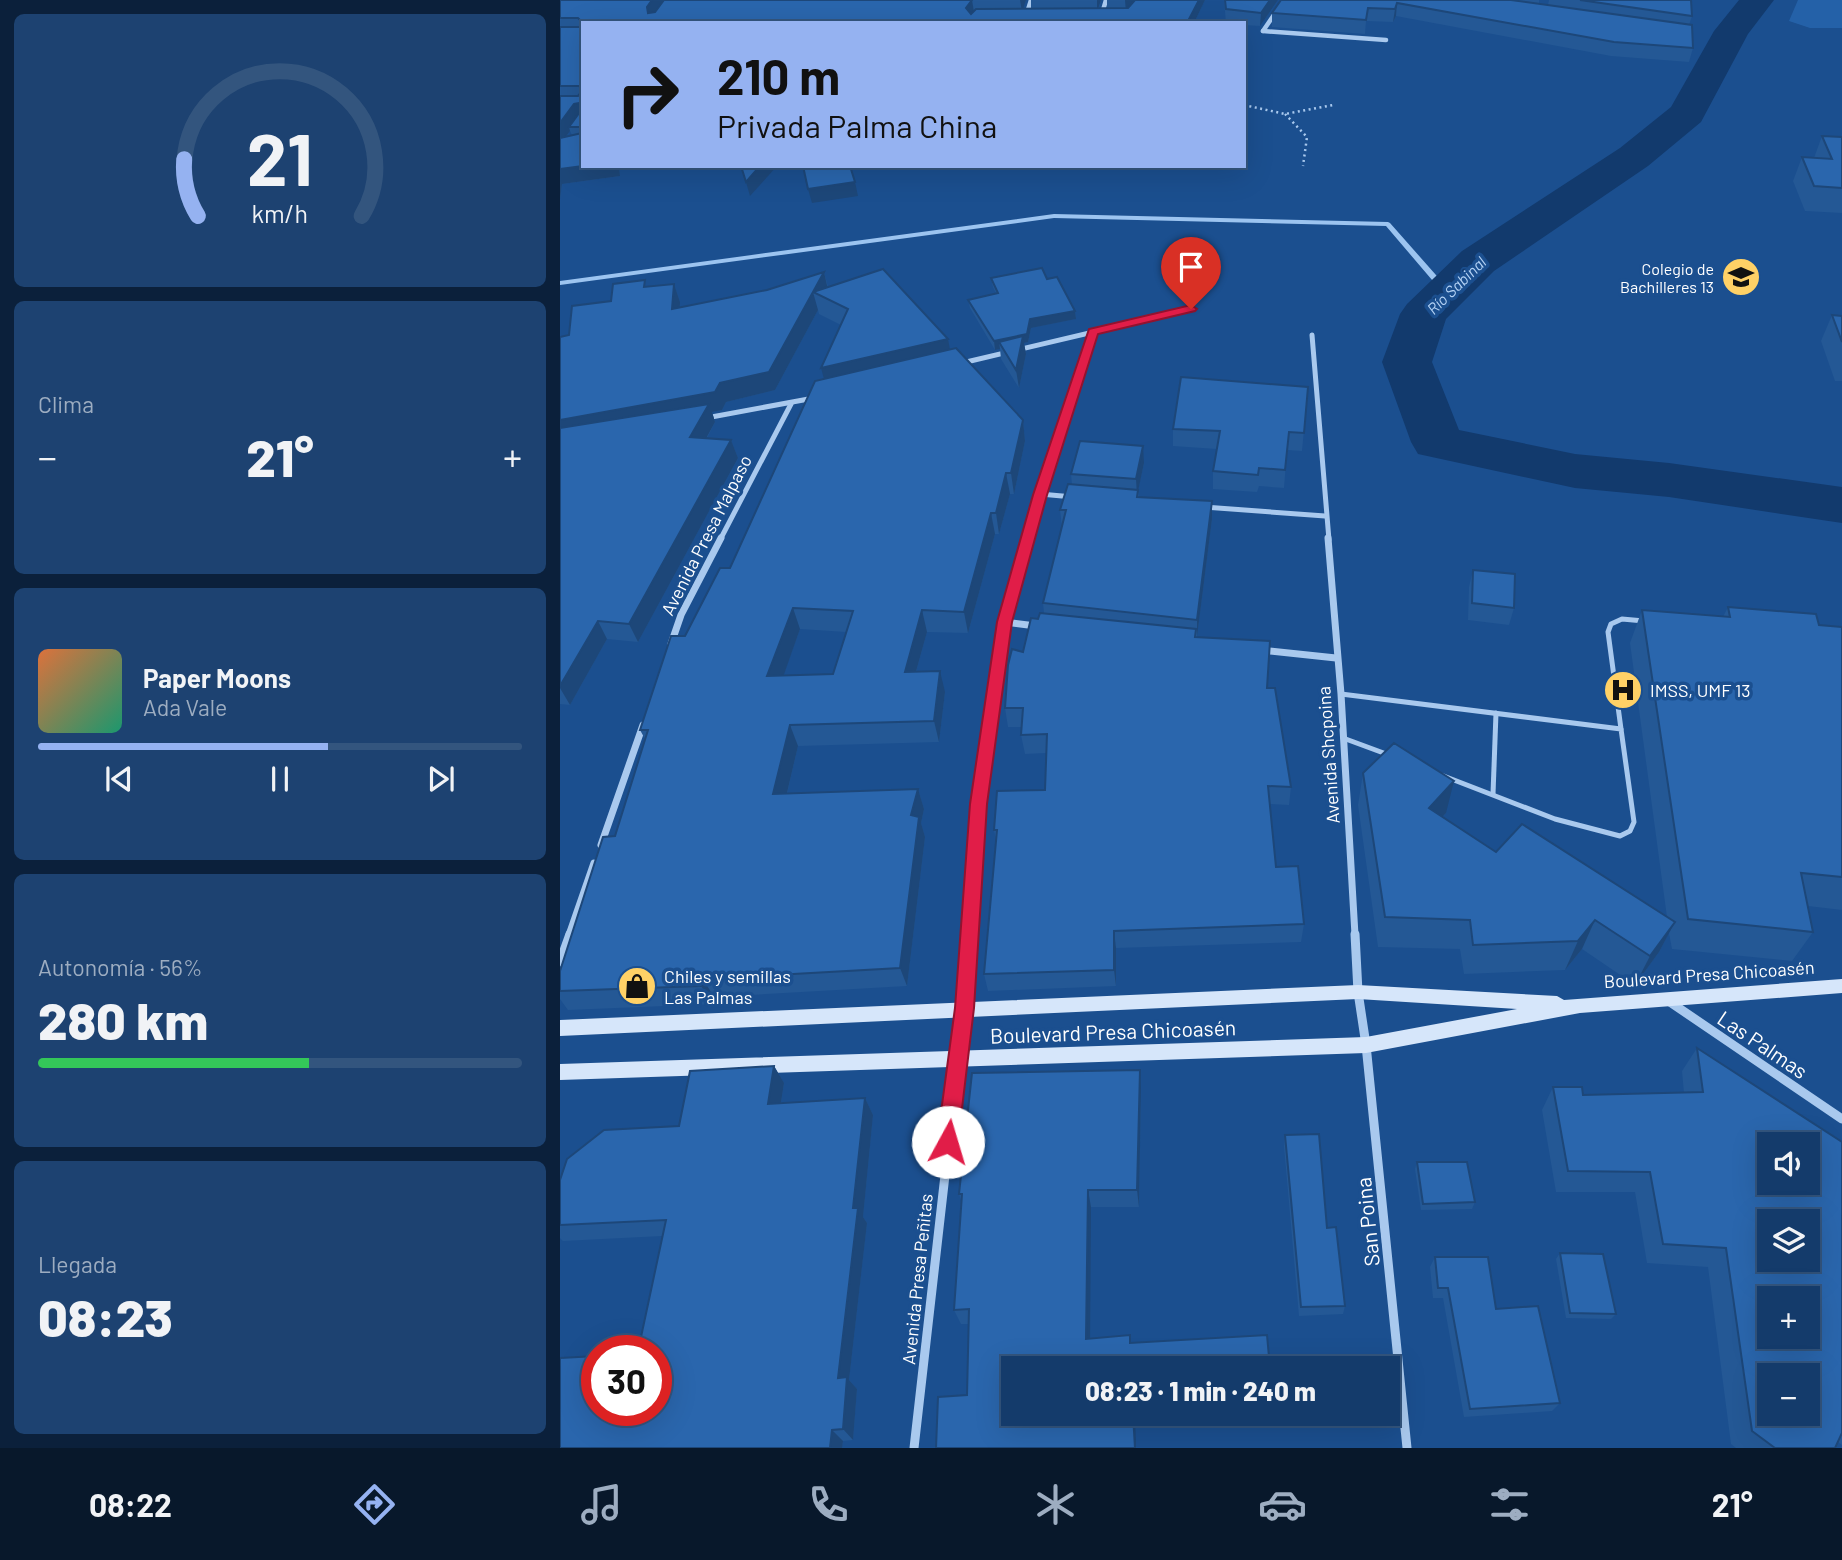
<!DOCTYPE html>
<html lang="es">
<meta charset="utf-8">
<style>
body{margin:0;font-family:Barlow,sans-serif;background:#1d4271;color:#f1f3f6;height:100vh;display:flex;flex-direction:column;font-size:26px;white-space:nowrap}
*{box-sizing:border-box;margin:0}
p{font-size:23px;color:#9dadc1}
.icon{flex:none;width:38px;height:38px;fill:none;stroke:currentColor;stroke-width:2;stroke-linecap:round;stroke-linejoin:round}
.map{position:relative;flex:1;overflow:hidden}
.panel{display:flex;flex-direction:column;gap:14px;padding:14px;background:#0b203b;width:560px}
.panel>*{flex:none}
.top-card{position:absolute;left:21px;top:21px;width:665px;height:147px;border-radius:0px;box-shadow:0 7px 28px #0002,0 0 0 2px #33557e;background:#95b2f1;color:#111;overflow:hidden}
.buttons{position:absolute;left:1197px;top:1132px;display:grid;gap:14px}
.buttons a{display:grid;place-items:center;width:63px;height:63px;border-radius:0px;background:#143b6b;box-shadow:0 7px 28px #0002,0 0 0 2px #33557e;font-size:35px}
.speed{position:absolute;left:21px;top:1335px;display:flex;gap:14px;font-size:35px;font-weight:700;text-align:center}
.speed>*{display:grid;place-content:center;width:91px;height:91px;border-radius:50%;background:#143b6b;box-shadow:0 7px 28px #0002,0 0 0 2px #33557e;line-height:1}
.speed .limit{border:10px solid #d22;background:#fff;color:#111}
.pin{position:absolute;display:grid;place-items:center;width:60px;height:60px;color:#fff;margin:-72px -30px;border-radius:50% 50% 50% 0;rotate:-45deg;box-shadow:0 0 7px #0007}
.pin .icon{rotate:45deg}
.me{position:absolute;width:77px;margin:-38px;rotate:6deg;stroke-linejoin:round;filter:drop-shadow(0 0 5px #0008)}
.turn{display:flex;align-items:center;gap:24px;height:147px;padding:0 21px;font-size:32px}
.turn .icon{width:91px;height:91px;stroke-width:2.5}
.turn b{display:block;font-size:49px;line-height:60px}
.big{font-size:52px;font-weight:800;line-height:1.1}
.panel .widget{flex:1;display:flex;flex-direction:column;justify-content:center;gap:10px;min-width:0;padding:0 24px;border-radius:10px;background:#1d4271}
.panel .dial{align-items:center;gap:0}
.dial svg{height:182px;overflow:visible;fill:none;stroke:#33557e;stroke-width:7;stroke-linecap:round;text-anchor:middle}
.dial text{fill:#f1f3f6;stroke:none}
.song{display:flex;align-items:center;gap:21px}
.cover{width:84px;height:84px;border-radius:10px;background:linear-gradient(135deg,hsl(20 70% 55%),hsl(160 70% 35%))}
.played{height:7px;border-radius:4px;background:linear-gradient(90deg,#95b2f1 60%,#33557e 60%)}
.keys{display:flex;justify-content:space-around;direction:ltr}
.heat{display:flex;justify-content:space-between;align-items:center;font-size:38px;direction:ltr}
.charge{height:10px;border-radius:5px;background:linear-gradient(90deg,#34c759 56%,#33557e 0)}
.trip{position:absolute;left:441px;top:1356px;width:399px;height:70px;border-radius:0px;background:#143b6b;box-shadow:0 7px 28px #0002,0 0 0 2px #33557e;font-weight:800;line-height:70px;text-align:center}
.tab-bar{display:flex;height:112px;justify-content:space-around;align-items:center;background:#08182b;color:#9dadc1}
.tab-bar .icon{width:49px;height:49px}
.tab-bar .active{color:#95b2f1}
.tab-bar b{font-size:32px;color:#f1f3f6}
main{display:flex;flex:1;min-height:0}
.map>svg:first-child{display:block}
.green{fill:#2461a8}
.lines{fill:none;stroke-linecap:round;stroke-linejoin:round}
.stream{fill:#9cc4f0;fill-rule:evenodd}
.river{fill:#123a6d;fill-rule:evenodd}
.path{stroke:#a9c9ee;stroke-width:2.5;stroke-dasharray:2 3.5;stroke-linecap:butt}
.lane{stroke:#a9c9ee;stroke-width:5}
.street-far3{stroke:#a9c9ee;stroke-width:4.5}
.street-far2{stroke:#a9c9ee;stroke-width:5}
.street-far1{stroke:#a9c9ee;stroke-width:7}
.street{stroke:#a9c9ee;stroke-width:9}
.secondary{fill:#d6e6fa;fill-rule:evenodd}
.wall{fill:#245895;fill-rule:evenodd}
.shaded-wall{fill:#1d4779}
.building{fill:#2a66ad;stroke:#1d4779;stroke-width:2;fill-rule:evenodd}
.route{fill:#e11d48;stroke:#92132f;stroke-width:2}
.labels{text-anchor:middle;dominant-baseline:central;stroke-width:7;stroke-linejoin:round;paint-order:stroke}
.far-poi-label{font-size:16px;fill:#fff;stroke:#1b4f8f;text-anchor:end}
.far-water-label{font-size:16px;font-style:italic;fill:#b5d3f5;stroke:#1b4f8f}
.street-label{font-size:18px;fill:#fff;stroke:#1b4f8f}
.poi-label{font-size:18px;fill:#fff;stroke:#1b4f8f;text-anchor:start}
.near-street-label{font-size:21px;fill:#fff;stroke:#1b4f8f}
</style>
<main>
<section class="panel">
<div class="widget dial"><svg viewBox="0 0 100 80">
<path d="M14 69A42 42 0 1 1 86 69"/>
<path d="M14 69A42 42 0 0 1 8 44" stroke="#95b2f1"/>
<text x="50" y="56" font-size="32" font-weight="700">21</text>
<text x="50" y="72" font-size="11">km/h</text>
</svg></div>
<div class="widget"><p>Clima</p>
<div class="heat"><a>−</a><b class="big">21°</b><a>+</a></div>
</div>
<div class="widget">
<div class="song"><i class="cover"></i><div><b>Paper Moons</b><p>Ada Vale</p></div></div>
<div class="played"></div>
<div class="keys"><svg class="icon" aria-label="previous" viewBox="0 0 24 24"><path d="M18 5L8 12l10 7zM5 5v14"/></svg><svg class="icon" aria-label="pause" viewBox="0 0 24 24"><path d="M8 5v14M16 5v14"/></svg><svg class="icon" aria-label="next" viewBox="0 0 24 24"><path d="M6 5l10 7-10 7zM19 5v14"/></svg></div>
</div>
<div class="widget"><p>Autonomía · 56%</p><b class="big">280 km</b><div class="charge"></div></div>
<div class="widget"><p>Llegada</p><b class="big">08:23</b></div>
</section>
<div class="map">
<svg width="1282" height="1448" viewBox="0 0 1282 1448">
<rect width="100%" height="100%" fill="#1b4f8f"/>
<!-- green -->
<polygon class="green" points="1238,0 1282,0 1282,28 1250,28 1229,21"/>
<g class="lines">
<!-- stream -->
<polygon class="stream" points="494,214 828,222 830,223 891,292 884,294 826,226 494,218 0,285 0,281"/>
<!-- river -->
<polygon class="river" points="1179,0 1214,0 1188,34 1141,122 1088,166 934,271 886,319 872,362 899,430 1015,454 1109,463 1282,487 1282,523 1109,497 1015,488 858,454 851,442 822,362 840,314 847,304 902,251 1060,148 1111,107 1154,31"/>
<!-- path -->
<g class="path">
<polyline points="684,105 725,114 773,105"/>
<polyline points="725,114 747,137 743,166"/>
</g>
<!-- lane -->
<g class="lane">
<polyline points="781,694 1061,729 1074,822 1070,831 1060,836 995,819 881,775"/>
<polyline points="1061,729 1048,632 1051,624 1062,619 1084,621"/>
<polyline points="783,738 829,755"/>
<polyline points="933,794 936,713"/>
</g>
<!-- street-far3 -->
<g class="street-far3">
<polyline points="466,16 471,0"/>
<polyline points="541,17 546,0"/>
<polyline points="703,31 826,40"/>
<polyline points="703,31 724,0"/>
</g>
<!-- street-far2 -->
<g class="street-far2">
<polyline points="752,335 769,540"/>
<polyline points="402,363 631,309"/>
<polyline points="146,418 254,398"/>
<polyline points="480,494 513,497"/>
<polyline points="644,507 765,516"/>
<polyline points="160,540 231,404"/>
<polyline points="467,540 533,332"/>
</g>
<!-- street-far1 -->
<g class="street-far1">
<polyline points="768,538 781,694 795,935"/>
<polyline points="445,622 476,626"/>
<polyline points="111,644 121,615 161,538"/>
<polyline points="700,650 776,658"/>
<polyline points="41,845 83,725"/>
<polyline points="9,935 34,863"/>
<polyline points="409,935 418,804 445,622 468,538"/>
</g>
<!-- street -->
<g class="street">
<polyline points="795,934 798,992 806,1045 847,1448"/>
<polyline points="0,962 10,934"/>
<polyline points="1107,1000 1282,1119"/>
<polyline points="354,1448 404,1008 409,934"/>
</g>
<!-- secondary -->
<polygon class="secondary" points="1282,979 1282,993 1020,1013 806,1053 0,1080 0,1064 806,1037 957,1009 798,999 0,1036 0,1020 798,985 997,996 1004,1000"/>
</g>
<!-- wall -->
<g class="wall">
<path d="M0,0H466L463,8H471V0H541L539,8H547V0H645L634,23H23V166H59L60,176L2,184L0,199ZM10,131L12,135L6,137Z"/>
<polygon points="664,0 718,0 700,26 684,25 684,23 666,23"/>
<polygon points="721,0 979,0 979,4 988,5 989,0 1131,0 1132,16 1129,25 1133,48 1129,62 1051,56 836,16 833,22 806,21 805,34 712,27 712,13"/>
<polygon points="1262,136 1282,137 1282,213 1245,211 1233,181 1242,157 1254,158"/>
<path d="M264,272L268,287L390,350L463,420L465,441L454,494H450L439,534H435L408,633L367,632L356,672L385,692L379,742L238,746L227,794L358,789L364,809L361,823L365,837L347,986L154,997L153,1004L8,1010L0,999V971L55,836L85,739L80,730L125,636L170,568L264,379L281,325L259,314L258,310L215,390L166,402L162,410L152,412L155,422L147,438L171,440L178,458L78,642L47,639L10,705L0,704V337L9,335L51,301L87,287L114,284L120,302V307L207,290ZM240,629L286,632L273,674L223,676Z"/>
<polygon points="431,278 487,279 515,311 516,319 471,328 468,342 464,343 466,354 459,388 441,359 440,349 435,350 410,308 408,300 436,293 433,287"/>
<polygon points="1272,315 1282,316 1282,381 1275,381 1261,341"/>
<polygon points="748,387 742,451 727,450 724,488 699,486 697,492 653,489 653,471 657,449 613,446 613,429"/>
<polygon points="584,463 578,490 579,497 652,501 652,519 637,637 636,638 707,688 731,787 729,805 710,804 716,867 744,924 741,942 556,948 556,986 428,991 424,974 436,840 434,830 485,790 486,753 465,754 461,735 462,727 448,727 445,708 463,652 478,619 484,613 483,603 502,527 500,510 512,485 511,474"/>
<polygon points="913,570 954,608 949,625 908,620 909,587"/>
<polygon points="1168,607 1259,625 1282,627 1282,910 1248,906 1253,932 1232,961 1112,949 1109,933 1099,952 1075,985 1022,949 1005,970 904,974 900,949 818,947 798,805 803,773 886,813 883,817 936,852 1107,917 1070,643 1082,610 1163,617"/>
<polygon points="1137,1048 1282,1142 1282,1445 1278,1442 1275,1448 1176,1448 1171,1444 1148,1267 1087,1263 1075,1192 996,1192 982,1110 993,1087 1023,1095 1124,1093 1122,1071"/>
<polygon points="214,1066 224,1083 221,1103 305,1098 313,1115 303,1217 307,1223 289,1380 297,1389 293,1440 283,1441 282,1448 0,1448 96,1410 102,1236 3,1241 0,1238 0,1180 119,1126"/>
<polygon points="581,1089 579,1207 531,1207 407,1395 409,1324 401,1324 394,1310 401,1200 399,1194"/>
<polygon points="725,1135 767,1228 785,1306 783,1314 739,1316 724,1146"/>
<polygon points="857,1162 915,1202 912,1209 861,1210 855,1169"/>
<polygon points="1000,1253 1056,1314 1051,1319 1006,1318 996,1259"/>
<polygon points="875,1257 936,1309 1000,1403 992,1411 904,1417 883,1298 873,1298 870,1267"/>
</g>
<!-- shaded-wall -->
<g class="shaded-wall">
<polygon points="92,0 105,0 91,20 88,13 87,7"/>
<polygon points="412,0 414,12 407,21 406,8"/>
<polygon points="460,0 466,0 462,12"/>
<polygon points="537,0 541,0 537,12"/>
<polygon points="565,0 576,0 566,12"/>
<polygon points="639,0 645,0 634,23 627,23"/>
<polygon points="710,0 718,0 700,26 701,13"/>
<polygon points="837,3 836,16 833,22 835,9"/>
<polygon points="20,103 23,110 9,127 10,131 0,145 0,123 14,104"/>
<polygon points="23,166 59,166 60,176 2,184 0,199 0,169"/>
<polygon points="200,166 217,166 190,196 186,182"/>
<polygon points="295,182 298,196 252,203 248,189"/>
<polygon points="264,272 268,290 253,292"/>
<polygon points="114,284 120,302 119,327 112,309"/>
<polygon points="253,292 258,310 215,390 166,402 162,410 152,412 155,422 137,455 0,440 0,420 160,383"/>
<polygon points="515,311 516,319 471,328 468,342 464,343 466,354 459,388 456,370 439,342 440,349 435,350 434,341 470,319"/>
<polygon points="388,339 392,360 267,390 261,368"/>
<polygon points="463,420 465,441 454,494 451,473"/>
<polygon points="171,440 178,458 78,642 69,624"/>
<polygon points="583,446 584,463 577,496 576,479"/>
<polygon points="446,473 450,494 439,534 436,513"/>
<polygon points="652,501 652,519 637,637 637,620"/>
<polygon points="431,513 435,534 408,633 404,612"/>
<polygon points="233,608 240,629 216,697 207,676"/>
<polygon points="362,610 367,632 350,693 345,672"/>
<polygon points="38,621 47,639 10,705 0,688 0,686"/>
<polygon points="380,671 385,692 379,742 374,721"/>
<polygon points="230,725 238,746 222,814 213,794"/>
<polygon points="894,781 886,813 862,839 869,808"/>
<polygon points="358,789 364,809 361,823 365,837 347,986 340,968 351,815"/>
<polygon points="1035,920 1022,949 1005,970 1018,941"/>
<polygon points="1115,922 1099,952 1075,985 1090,956"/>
<polygon points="554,931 556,948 556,986 554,970"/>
<polygon points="143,979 154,997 153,1004 141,986"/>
<polygon points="214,1066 224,1083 218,1121 208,1104"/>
<polygon points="580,1070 581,1089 579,1207 577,1190"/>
<polygon points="305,1098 313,1115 303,1217 307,1223 289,1380 297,1389 293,1440 283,1429 278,1378 293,1208"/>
<polygon points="528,1190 531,1207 530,1352 526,1339"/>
<polygon points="573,1414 575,1414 576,1448 575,1448"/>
<polygon points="272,1430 283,1441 282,1448 270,1448"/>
</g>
<!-- building -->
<g class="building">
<polygon points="0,0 92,0 87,7 88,13 95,12 104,0 412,0 406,8 411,14 416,9 568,8 575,0 639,0 627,23 23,23 18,18 0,18"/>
<polygon points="665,0 710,0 701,13 666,9"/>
<polygon points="721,0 951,0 1132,25 1133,48 1054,42 837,3 835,9 808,8 806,20 712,13"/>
<polygon points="1020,0 1131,0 1132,16"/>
<polygon points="23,24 23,166 0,169 0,138 22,133 20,127 9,127 22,109 20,103 14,104 0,123 0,96 18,96 23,90 19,86 0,86 0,27 19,27"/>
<polygon points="1262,136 1282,137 1282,188 1254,186 1242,157 1272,159"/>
<polygon points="181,166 200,166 186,182"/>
<polygon points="243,166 290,166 295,182 248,189"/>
<polygon points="482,268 487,279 497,277 515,311 470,319 467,334 434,341 408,300 438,293 431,278"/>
<polygon points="323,269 388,339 261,368 288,309 253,292"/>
<polygon points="264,272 209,372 160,383 155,392 0,420 0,337 9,335 12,306 51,301 53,284 85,280 84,287 114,284 112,309 207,290"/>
<polygon points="1272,315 1282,316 1282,342"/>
<polygon points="463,336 456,370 439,342"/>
<path d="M396,348L463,420L451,473H446L436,513H431L404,612L362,610L345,672L380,671L374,721L230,725L213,794L358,789L351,815L359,817L340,968L143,979L141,986L0,991V971L43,837L55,836L88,730H80L111,636H125L160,568H170L255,381ZM233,608L293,611L273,674L207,676Z"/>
<polygon points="621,377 748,387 744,433 729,432 725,470 699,468 698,475 653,471 660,431 613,429"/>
<polygon points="149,404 130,437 171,440 69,624 38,621 0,686 0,428"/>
<polygon points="520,441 583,446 576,479 511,474"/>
<polygon points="508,484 578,490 577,497 652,501 637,620 483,603 506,510 500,510"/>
<polygon points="913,570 955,574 954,608 912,603"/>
<polygon points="1168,607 1256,614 1259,625 1282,627 1282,877 1241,873 1253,932 1128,919 1082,610 1170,617"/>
<polygon points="480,613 636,629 635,637 710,641 707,688 715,688 731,787 708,786 716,867 738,866 744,924 554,931 554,970 424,974 437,830 434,830 437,791 485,790 487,734 461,735 463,708 445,708 448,665 452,649 463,652 471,618 478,619"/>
<polygon points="834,743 894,781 869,808 936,852 962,824 1115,922 1090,956 1035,920 1018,941 913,945 910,920 825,917 803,773"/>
<path d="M1137,1048L1282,1142V1433L1275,1448H1215L1192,1431L1166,1248L1103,1244L1090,1172L1008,1171L993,1087H1022L1023,1095L1143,1092ZM1209,1144H1248V1183H1209ZM1209,1222H1248V1260H1209ZM1209,1298H1248V1337H1209ZM1209,1376H1248V1414H1209Z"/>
<polygon points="214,1066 208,1104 305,1098 293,1208 298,1208 278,1378 287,1377 283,1429 272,1430 270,1448 0,1448 0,1358 37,1356 37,1410 96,1410 96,1351 78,1351 106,1220 0,1225 0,1180 7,1159 44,1130 119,1126 130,1071"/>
<polygon points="580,1070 577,1190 528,1190 526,1339 570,1335 570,1343 707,1335 710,1368 453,1368 453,1414 573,1414 575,1448 376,1448 378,1397 407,1395 409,1309 394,1310 402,1194 399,1194 412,1073"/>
<polygon points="759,1134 767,1228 776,1227 785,1306 741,1307 725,1135"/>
<polygon points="857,1162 907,1162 915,1202 863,1204"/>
<polygon points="1000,1253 1043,1254 1056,1314 1010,1313"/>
<polygon points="875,1257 928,1257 936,1309 978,1306 1000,1403 910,1409 888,1288 878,1288"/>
</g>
<!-- route -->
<polygon class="route" points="631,305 637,309 635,311 538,334 487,495 452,622 427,804 414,1008 398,1142 395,1149 388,1152 380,1149 377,1142 395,1008 410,804 437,622 473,495 529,329"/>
<!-- icons -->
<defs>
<symbol id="school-disc" viewBox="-11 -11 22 22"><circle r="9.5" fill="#ffd166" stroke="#1b4f8f"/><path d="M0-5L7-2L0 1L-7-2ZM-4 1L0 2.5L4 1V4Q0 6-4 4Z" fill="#111"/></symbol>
<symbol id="hospital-disc" viewBox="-11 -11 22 22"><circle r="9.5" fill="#ffd166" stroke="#1b4f8f"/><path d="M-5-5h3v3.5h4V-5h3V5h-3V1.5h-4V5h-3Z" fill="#111"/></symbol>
<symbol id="shop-disc" viewBox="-11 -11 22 22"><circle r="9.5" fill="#ffd166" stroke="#1b4f8f"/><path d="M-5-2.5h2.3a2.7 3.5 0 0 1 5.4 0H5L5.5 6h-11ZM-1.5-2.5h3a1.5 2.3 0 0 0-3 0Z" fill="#111"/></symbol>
</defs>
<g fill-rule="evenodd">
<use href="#school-disc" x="1159" y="255" width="44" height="44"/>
<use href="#hospital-disc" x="1041" y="668" width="44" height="44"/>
<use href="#shop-disc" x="55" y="964" width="44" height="44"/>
</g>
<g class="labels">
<!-- far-poi labels -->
<g class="far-poi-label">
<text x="1154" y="268">Colegio de<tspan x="1154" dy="18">Bachilleres 13</tspan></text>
</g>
<!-- far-water labels -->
<g class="far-water-label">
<text transform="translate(896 285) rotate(-44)">Río Sabinal</text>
</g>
<!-- street labels -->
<g class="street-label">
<text transform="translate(146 535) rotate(-63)">Avenida Presa Malpaso</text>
<text transform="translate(768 755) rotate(-94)">Avenida Shcpoina</text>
<text transform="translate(1149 974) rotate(-4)">Boulevard Presa Chicoasén</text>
<text transform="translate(357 1279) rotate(-84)">Avenida Presa Peñitas</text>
</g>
<!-- poi labels -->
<g class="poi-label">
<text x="1090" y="690">IMSS, UMF 13</text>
<text x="104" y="976">Chiles y semillas<tspan x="104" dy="21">Las Palmas</tspan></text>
</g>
<!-- near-street labels -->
<g class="near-street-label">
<text transform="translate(553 1031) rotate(-2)">Boulevard Presa Chicoasén</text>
<text transform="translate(1203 1044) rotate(34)">Las Palmas</text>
<text transform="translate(807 1222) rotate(-96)">San Poina</text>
</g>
</g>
</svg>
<div class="buttons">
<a><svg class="icon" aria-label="sound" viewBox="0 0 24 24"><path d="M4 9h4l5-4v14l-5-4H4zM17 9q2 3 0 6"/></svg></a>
<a><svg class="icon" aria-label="layers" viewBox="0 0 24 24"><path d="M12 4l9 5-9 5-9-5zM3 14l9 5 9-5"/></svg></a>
<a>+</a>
<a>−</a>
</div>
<div class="speed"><div class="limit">30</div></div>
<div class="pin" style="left:631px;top:309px;background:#d93025"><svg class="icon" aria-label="arrive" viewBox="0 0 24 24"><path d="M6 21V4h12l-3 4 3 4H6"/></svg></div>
<svg class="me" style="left:388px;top:1142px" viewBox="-20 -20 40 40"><circle r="19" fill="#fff"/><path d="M0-13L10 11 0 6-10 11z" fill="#e11d48"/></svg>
<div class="trip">08:23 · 1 min · 240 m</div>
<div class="top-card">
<div class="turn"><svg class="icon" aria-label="right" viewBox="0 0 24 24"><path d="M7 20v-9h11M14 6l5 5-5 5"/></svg><div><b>210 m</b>Privada Palma China</div></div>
</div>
</div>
</main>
<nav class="tab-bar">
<b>08:22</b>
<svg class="icon active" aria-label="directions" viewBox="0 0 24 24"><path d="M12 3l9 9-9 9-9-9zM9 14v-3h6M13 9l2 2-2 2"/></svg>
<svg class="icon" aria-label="music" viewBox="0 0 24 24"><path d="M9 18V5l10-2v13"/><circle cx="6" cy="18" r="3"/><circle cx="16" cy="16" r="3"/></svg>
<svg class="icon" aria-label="phone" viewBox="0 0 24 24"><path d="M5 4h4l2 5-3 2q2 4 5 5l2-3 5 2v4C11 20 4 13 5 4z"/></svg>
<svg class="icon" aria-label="climate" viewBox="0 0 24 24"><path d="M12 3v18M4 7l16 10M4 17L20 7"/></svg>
<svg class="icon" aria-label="car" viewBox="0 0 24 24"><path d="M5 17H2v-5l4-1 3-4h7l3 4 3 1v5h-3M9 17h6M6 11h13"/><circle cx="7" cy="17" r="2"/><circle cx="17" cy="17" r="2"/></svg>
<svg class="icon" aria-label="filters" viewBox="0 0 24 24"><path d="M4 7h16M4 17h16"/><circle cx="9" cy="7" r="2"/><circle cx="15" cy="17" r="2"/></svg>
<b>21°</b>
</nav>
